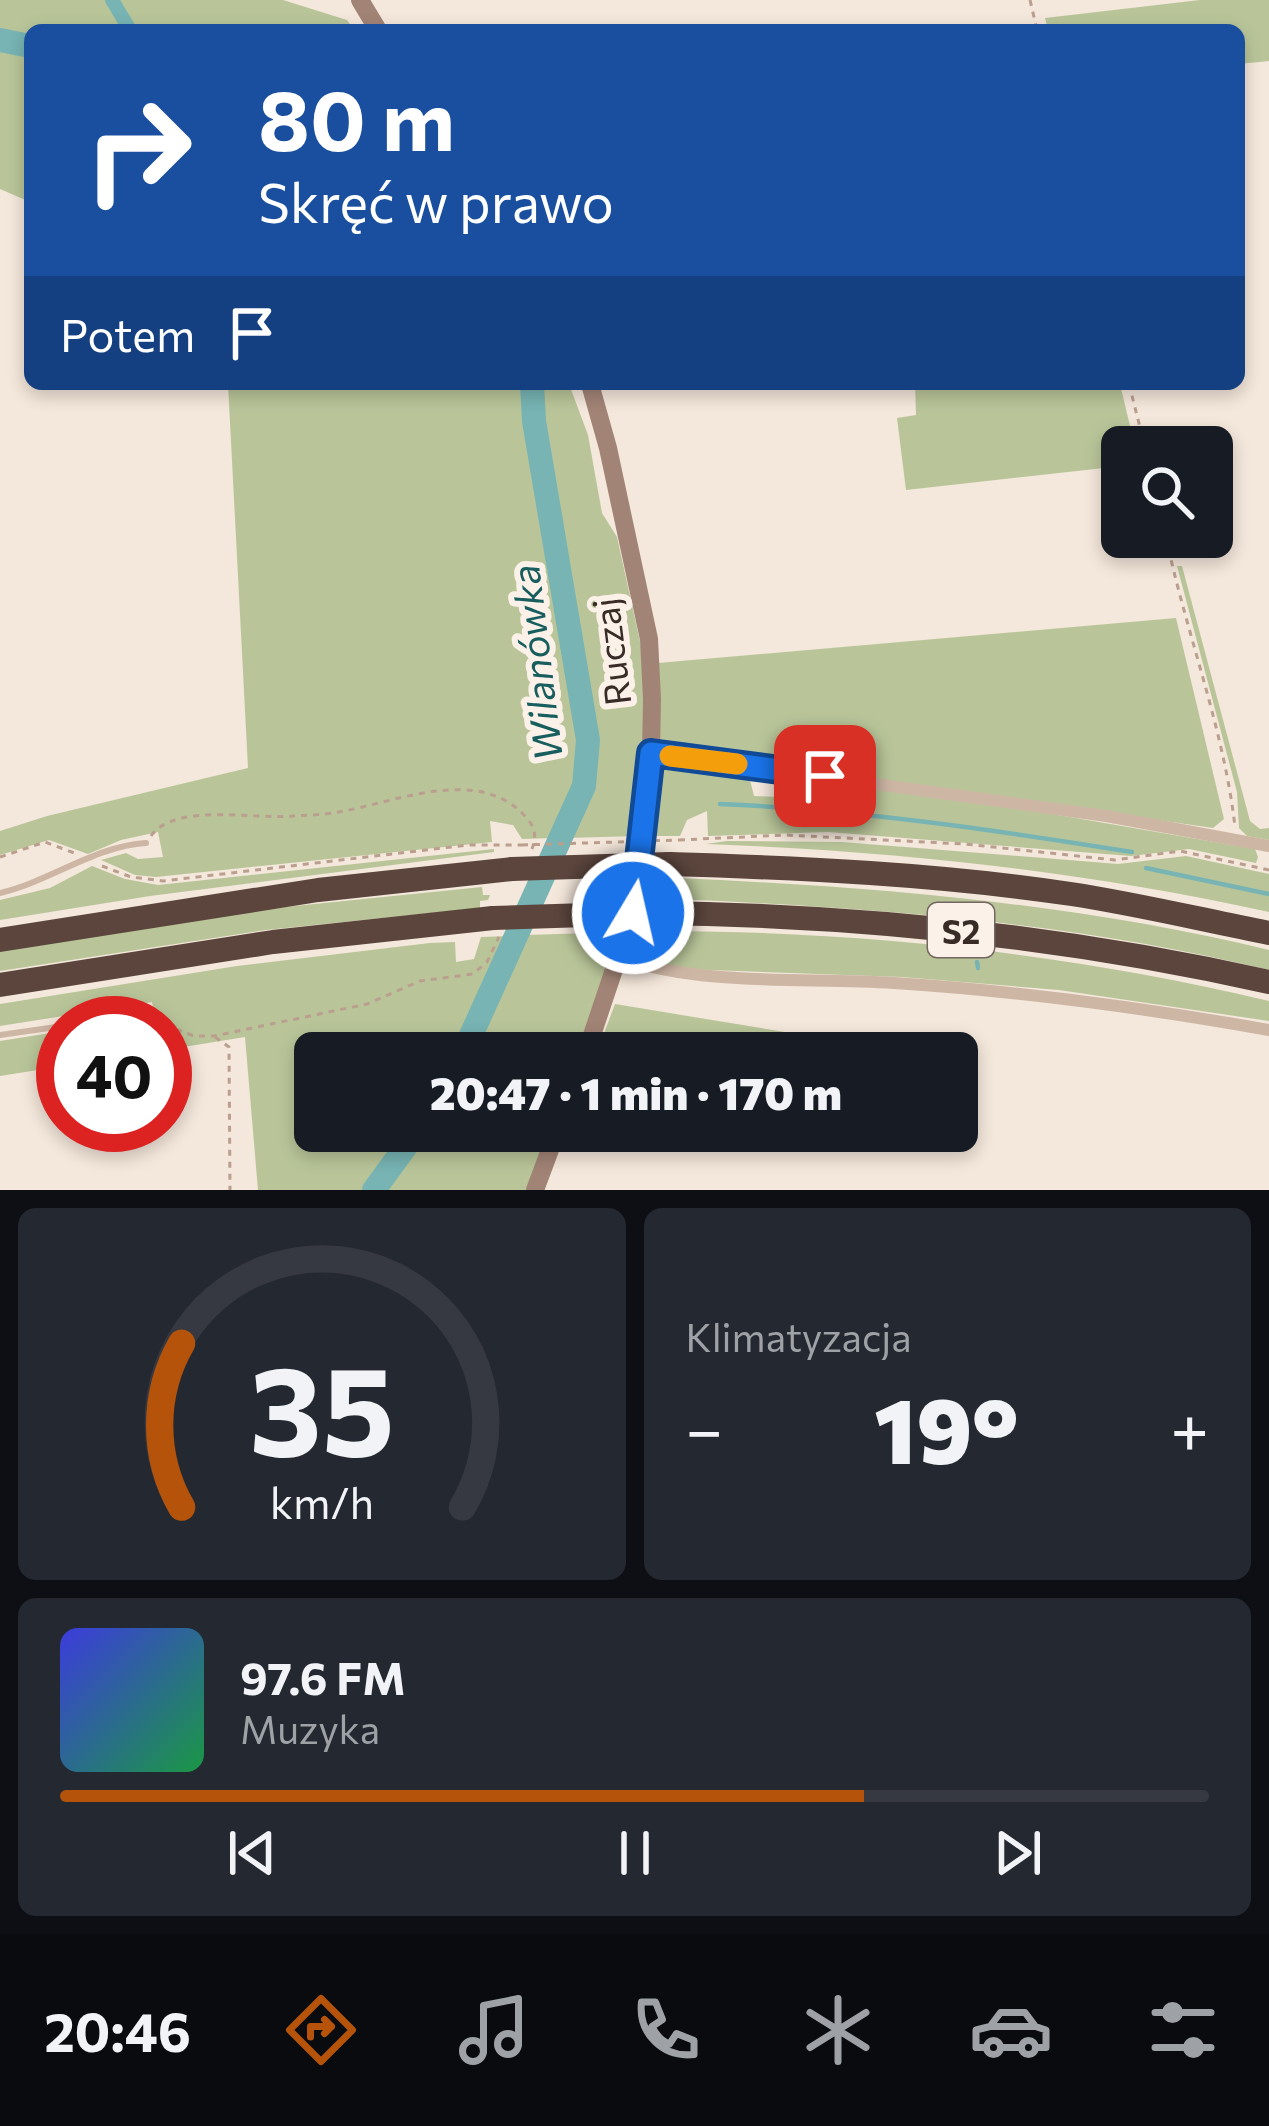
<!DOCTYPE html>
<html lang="pl">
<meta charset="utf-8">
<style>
body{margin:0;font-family:Commissioner,sans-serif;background:#242831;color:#f1f3f6;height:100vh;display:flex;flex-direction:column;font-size:45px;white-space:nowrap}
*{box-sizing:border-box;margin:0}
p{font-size:39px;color:#9ea1a6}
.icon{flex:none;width:66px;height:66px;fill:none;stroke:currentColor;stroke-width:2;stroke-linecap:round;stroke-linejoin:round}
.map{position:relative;height:1190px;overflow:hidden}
.sheet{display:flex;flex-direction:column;gap:18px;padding:18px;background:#0d0f14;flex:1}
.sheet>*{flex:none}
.top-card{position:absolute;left:24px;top:24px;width:1221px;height:366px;border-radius:18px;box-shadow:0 6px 18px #0003;background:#1a4fa0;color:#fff;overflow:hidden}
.tools{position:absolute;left:1101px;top:426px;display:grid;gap:24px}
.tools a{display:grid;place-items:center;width:132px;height:132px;border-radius:18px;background:#171b24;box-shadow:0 6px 18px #0003;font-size:60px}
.speed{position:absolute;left:36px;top:996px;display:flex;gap:24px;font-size:60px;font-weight:700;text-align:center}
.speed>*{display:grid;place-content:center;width:156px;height:156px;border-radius:50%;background:#171b24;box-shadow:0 6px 18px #0003;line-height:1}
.speed .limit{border:18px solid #d22;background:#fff;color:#111}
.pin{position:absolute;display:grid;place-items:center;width:102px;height:102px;color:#fff;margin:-51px;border-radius:24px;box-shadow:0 6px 18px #0006}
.me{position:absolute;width:132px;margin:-66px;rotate:9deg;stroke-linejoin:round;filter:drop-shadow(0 0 9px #0008)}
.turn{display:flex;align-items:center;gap:42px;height:252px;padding:0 36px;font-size:54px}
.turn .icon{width:156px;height:156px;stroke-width:2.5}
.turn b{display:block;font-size:84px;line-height:102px}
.then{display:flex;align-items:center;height:114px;padding:0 36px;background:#0003;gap:24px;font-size:45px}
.big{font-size:90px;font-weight:800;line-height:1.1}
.sheet .tile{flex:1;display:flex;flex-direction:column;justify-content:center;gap:18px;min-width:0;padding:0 42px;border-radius:18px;background:#242831}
.sheet .dial{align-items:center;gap:0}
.dial svg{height:312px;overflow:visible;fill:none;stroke:#363941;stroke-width:7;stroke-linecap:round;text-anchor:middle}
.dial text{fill:#f1f3f6;stroke:none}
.song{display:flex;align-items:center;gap:36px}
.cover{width:144px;height:144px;border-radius:18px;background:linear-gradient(135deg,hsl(240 70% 55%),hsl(140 70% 35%))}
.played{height:12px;border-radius:6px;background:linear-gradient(90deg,#b45309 70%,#363941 70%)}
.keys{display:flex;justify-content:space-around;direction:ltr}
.heat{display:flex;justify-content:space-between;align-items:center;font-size:66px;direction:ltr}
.sheet .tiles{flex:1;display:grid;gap:18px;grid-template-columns:1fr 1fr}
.tile:last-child{grid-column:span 2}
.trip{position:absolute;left:294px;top:1032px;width:684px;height:120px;border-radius:18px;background:#171b24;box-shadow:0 6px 18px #0003;font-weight:800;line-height:120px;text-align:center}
.dock{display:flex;height:192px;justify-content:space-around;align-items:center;background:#090b0e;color:#9ea1a6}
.dock .icon{width:84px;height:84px}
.dock .selected{color:#b45309}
.dock b{font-size:54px;color:#f1f3f6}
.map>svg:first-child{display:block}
.green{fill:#b9c599}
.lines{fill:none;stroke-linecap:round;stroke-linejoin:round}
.stream{stroke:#77b4b3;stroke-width:4.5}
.canal{stroke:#77b4b3;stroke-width:14}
.river{stroke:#77b4b3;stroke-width:24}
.path{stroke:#ba9f8f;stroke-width:3;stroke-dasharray:6 6;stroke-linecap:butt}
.lane{stroke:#ceb6a5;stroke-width:6}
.street{stroke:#ceb6a5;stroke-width:12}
.secondary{stroke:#a28476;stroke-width:18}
.highway{stroke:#5b453d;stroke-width:24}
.path-bridge{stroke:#ba9f8f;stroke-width:3;stroke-dasharray:6 6;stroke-linecap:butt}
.highway-bridge{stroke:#5b453d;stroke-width:24}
.route-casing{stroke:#114b97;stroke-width:30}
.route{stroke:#1a73e8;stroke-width:21}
.slow{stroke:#f59e0b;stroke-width:21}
.labels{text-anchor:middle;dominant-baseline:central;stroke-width:12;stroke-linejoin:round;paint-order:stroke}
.shield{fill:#fbf1e8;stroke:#736761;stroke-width:3}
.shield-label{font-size:33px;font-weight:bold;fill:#392c27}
.street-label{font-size:36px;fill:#392c27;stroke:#fbf1e8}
.water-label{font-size:39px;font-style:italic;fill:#185e5f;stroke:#fbf1e8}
</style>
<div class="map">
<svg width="1269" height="1190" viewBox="0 0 1269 1190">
<rect width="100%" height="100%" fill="#f4e7db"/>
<!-- green -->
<g class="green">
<polygon points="0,0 283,0 347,20 354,30 30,30 30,202 0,189"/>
<polygon points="1200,0 1269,0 1269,61 1239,64 1239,30 1048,30 1045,18"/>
<path d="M228,384H569L588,435L602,513L617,537L641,646L646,751L638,836L566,838C601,769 596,725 578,652L567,653L582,749L579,774L554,838L522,839L513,825L490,821L492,842L156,877L135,875L101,860L126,853L138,859L163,857L158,832L121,840L88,854L49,840L0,855V831L47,816L248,768Z"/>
<polygon points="915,384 1120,384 1135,447 1122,447 1122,466 906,490 897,418 916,415"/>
<polygon points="1177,566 1182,566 1250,821 1260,829 1269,828 1269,840 1247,836 1239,828 1237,792"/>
<polygon points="1176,618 1224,819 1213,828 674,750 660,739 658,663"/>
<polygon points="672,763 733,771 750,780 754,796 779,797 785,784 799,779 1041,812 1255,849 1258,857 1256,863 1189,849 1131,856 828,832 708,836 707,811 687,820 680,836 649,836 656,774"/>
<path d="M727,841L842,842L1118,864L1186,856L1269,874V912C1080,871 899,851 706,844Z"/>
<polygon points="494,849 494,852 150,896 0,920 0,900 50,888 92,866 125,879 158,885"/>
<path d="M677,878C877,887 1074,903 1269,950V970C1074,922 876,908 675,899Z"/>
<polygon points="482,887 483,895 490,895 488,900 480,901 480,908 266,930 0,971 0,950 275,908"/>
<path d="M641,931L648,947L664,953L667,931C868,932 1073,954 1269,1001V1021L1059,990L902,977L683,969L637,955L635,932Z"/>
<polygon points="623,932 579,1053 315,1053 315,1131 550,1131 528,1190 258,1190 245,1037 165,1050 165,1023 156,1023 152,1002 0,1026 0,1004 237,966 430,943 455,942 456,962 474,959 481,937 511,936 488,989 497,989 526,935"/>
<polygon points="615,1004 912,1053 597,1052"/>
<polygon points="63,1031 63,1066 0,1076 0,1041"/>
</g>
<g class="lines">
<!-- stream -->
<g class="stream">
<path d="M720,804C859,810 995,830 1132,852"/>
<polyline points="1146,868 1269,894"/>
<polyline points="977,962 978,968"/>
</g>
<!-- canal -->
<polyline class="canal" points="112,0 130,30"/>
<!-- river -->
<g class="river">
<polyline points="0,40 30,46"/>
<polyline points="463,1053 584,786 588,740 534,421 532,384"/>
<polyline points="374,1190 417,1131"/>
</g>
<!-- path -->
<g class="path">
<polyline points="1030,0 1037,30"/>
<polyline points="1129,384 1145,447"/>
<path d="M1166,537C1186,633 1224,729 1235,827"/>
<path d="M151,836C175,802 255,820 293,816C308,815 324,815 339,812C396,802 478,765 525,816C535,827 537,835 532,849"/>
<polyline points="679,840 785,835 965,844 1115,860 1180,851 1269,870"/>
<polyline points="0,857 45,842 77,854"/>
<polyline points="102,866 131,877 163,881 468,845 522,845"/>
<polyline points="146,1021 157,1023"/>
<polyline points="165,1025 194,1036 214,1036 367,1004 420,981 473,974 487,962 499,937"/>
<polyline points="215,1037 229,1047 230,1190"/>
</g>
<!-- lane -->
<g class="lane">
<path d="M0,893C51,881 95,846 146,843"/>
<polyline points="82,1023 138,1019"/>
<polyline points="0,1035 63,1026"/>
</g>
<!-- street -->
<g class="street">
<polyline points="651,753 1106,816 1269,846"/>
<path d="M620,958C707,987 803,977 894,983C1020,991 1145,1008 1269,1030"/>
</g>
<!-- secondary -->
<g class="secondary">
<polyline points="360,0 378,30"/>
<polyline points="586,1053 633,913 651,753 652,699 649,639 608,448 590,384"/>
<polyline points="535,1190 557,1131"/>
</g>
<!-- highway -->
<g class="highway">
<path d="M669,864C803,868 937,874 1071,894C1137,904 1203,920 1269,933"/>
<path d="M649,913C859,915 1065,936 1269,982"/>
<polyline points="0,940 318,890 512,869"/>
<polyline points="0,985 273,942 493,918"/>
</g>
<!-- path-bridge -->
<polyline class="path-bridge" points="522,845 679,840"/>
<!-- highway-bridge -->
<g class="highway-bridge">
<polyline points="512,869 669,864"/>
<polyline points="493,918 649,913"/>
</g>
</g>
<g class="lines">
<defs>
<polyline id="route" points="633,913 651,753 825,776"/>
</defs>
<!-- route casing -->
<use href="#route" class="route-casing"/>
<!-- route -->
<use href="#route" class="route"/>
<!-- slow -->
<polyline class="slow" points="670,756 737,764"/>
</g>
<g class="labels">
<!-- shield labels -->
<rect class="shield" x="928" y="903" width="66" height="54" rx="9"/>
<g class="shield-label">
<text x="961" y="930">S2</text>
</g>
<!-- street labels -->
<g class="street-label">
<text transform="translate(610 652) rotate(-97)">Ruczaj</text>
</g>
<!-- water labels -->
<g class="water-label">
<text transform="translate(535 663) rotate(-97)">Wilanówka</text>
</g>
</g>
</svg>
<div class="tools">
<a><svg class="icon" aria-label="search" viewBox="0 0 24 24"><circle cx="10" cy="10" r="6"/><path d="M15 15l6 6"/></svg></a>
</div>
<div class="speed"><div class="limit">40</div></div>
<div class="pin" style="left:825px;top:776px;background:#d93025"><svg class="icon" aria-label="arrive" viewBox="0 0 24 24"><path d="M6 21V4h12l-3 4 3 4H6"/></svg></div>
<svg class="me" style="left:633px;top:913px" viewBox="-20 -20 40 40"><circle r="17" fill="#1a73e8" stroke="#fff" stroke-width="3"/><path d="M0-11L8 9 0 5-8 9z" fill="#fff"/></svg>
<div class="trip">20:47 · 1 min · 170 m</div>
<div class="top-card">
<div class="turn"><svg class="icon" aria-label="right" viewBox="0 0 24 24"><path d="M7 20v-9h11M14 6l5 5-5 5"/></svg><div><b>80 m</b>Skręć w prawo</div></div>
<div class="then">Potem<svg class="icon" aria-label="arrive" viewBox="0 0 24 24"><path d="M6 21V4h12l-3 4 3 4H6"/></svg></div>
</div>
</div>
<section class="sheet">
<div class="tiles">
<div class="tile dial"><svg viewBox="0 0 100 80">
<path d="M14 69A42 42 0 1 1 86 69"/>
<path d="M14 69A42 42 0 0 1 14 27" stroke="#b45309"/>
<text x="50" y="56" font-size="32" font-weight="700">35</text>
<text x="50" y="72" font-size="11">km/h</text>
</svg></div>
<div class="tile"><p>Klimatyzacja</p>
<div class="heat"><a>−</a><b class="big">19°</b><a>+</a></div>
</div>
<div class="tile">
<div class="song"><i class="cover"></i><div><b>97.6 FM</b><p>Muzyka</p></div></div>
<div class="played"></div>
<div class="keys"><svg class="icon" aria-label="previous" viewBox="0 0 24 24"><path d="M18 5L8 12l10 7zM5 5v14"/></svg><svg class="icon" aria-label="pause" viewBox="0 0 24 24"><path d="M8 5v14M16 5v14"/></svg><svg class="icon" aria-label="next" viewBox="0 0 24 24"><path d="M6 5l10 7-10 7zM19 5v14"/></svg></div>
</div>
</div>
</section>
<nav class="dock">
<b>20:46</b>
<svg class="icon selected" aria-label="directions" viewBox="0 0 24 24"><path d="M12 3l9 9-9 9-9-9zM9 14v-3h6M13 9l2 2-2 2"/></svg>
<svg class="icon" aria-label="music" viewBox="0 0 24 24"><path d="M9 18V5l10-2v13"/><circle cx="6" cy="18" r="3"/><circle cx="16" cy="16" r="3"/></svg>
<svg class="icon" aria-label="phone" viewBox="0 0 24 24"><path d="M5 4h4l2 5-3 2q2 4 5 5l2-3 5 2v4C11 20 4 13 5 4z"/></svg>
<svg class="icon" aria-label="climate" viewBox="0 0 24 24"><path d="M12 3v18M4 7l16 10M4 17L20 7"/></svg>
<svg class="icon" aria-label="car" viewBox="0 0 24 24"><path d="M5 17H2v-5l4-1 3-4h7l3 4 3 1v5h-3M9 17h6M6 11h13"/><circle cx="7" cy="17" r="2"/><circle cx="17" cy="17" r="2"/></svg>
<svg class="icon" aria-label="filters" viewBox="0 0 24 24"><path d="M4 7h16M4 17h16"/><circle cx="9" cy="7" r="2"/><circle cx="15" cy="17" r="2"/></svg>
</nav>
